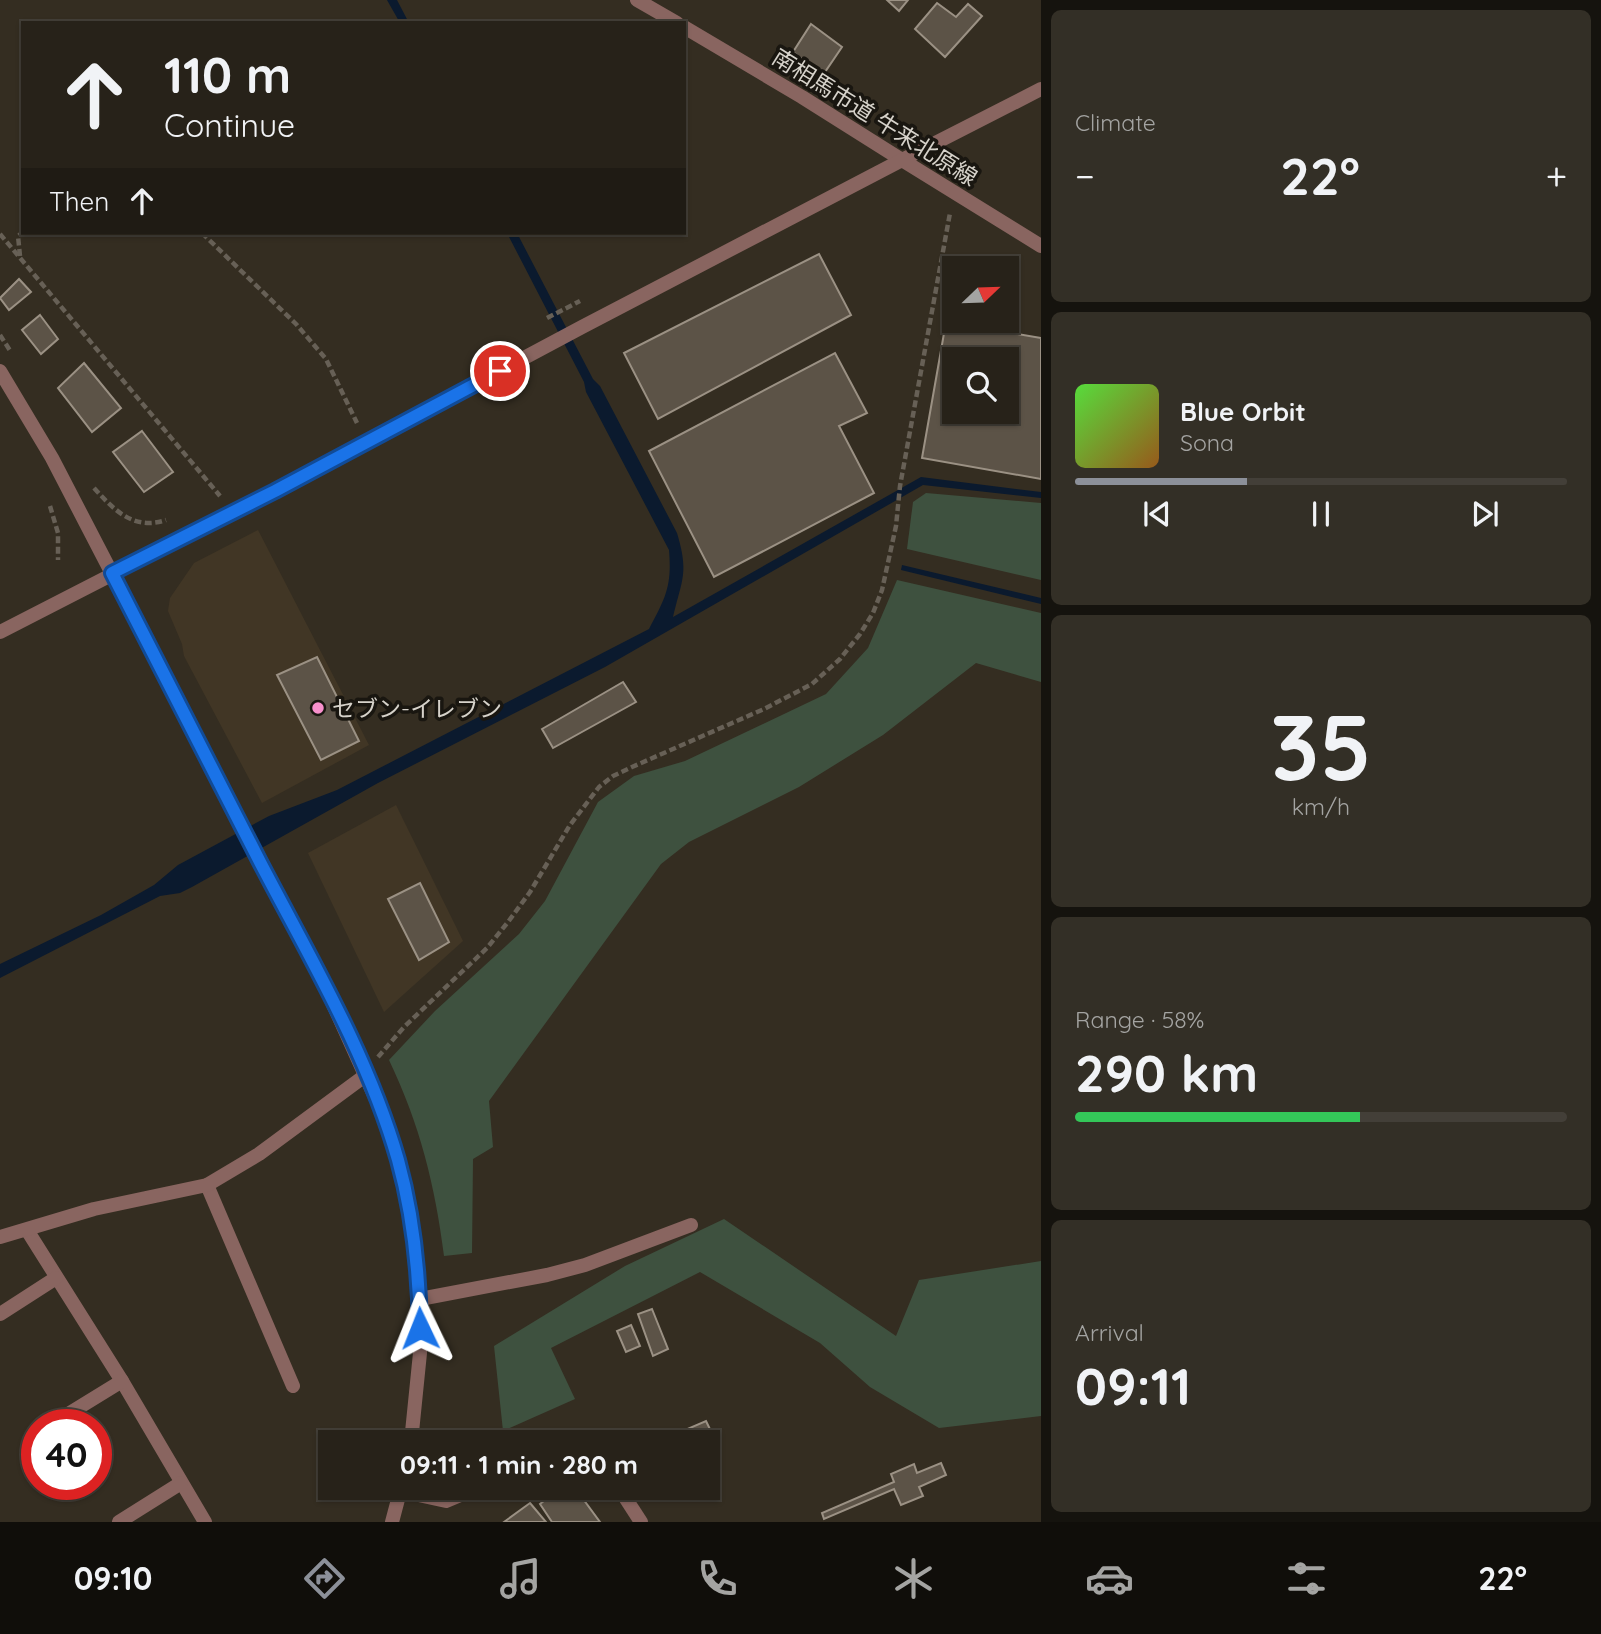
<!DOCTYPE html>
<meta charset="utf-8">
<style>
body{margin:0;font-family:Quicksand,"Noto Sans JP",sans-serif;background:#332f26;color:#f1f3f6;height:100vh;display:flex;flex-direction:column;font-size:26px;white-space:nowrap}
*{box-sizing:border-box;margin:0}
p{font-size:23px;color:#a4a4a2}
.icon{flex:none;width:38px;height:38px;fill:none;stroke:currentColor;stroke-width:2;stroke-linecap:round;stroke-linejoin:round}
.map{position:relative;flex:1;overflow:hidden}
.sheet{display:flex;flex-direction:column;gap:10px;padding:10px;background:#15130e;width:560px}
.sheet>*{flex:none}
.top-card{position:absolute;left:21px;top:21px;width:665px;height:214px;border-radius:0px;box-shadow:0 2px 5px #0004,0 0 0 2px #433f38;background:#272219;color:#f1f3f6;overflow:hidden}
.needle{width:46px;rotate:67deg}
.buttons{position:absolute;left:942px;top:256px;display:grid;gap:14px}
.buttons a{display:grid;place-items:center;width:77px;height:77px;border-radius:0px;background:#272219;box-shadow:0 2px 5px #0004,0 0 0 2px #433f38;font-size:35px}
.speed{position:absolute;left:21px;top:1409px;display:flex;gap:14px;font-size:35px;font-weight:700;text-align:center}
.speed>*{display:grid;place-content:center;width:91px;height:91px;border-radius:50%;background:#272219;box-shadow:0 2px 5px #0004,0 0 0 2px #433f38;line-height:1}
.speed .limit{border:10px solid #d22;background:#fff;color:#111}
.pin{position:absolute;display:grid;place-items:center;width:60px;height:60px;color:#fff;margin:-30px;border:4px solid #fff;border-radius:50%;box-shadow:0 2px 7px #0007}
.me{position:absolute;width:77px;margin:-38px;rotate:358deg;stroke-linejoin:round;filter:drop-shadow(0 0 5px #0008)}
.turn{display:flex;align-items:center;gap:24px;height:147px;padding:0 28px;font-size:32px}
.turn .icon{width:91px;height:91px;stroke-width:2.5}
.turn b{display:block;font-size:49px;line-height:60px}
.then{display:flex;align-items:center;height:66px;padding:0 28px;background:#0003;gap:14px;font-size:26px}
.big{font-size:52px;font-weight:700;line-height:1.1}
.sheet .card{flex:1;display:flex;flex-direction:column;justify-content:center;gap:10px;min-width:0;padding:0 24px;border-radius:10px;background:#332f26}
.sheet .dial{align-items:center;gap:0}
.dial b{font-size:91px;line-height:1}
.song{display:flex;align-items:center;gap:21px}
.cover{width:84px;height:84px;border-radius:10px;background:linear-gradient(135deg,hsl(110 70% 55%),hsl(30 70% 35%))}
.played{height:7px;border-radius:4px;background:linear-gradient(90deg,#8c9099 35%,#433f38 35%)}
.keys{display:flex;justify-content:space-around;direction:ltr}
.heat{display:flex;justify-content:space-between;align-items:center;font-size:38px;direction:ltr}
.charge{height:10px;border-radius:5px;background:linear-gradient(90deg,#34c759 58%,#433f38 0)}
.trip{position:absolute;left:318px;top:1430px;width:402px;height:70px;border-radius:0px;background:#272219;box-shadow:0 2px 5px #0004,0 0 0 2px #433f38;font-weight:700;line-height:70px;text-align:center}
.tab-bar{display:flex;height:112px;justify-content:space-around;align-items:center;background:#100e0a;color:#a4a4a2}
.tab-bar .icon{width:49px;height:49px}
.tab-bar .active{color:#8c9099}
.tab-bar b{font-size:32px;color:#f1f3f6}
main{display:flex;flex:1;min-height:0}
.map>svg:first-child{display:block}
.built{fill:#413625}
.green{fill:#3e513f}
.water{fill:#0b1a2e}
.building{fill:#5c5347;stroke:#9b9184;stroke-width:2;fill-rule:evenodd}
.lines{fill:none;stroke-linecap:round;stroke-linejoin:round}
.path{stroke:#676056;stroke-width:4.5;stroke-dasharray:7 3.5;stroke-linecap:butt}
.service{stroke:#896560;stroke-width:14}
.minor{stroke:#896560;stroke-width:14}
.tertiary{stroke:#896560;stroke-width:14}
.route-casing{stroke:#114b97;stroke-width:18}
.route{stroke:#1a73e8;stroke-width:12}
.poi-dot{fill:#f890cc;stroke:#191610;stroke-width:2.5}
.labels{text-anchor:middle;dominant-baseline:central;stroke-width:7;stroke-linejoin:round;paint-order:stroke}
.street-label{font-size:23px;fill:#d6d2ca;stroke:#191610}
.poi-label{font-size:23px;fill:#d6d2ca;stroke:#191610;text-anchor:start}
</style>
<main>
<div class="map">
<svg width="1041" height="1522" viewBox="0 0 1041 1522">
<rect width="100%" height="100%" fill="#342d21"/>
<!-- built -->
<g class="built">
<polygon points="258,530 369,745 262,803 184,656 182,644 168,611 170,598 194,563"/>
<polygon points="396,805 463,941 384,1012 308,853"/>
</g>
<!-- green -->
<g class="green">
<polygon points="926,493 1041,503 1041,580 907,549 913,502"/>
<path d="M897,580L1041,613V682L976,663L883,735L799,787L689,842L661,864L489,1101L493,1147L473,1159L472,1253L444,1256C435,1185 420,1125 389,1060L435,1011L519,934L545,901L598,802L634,776L685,761L826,694L868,648Z"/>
<polygon points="724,1219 896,1336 919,1280 1041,1261 1041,1416 939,1428 870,1387 820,1343 700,1272 551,1348 575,1399 503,1431 494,1346 625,1266"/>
</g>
<!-- water -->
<g class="water">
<polygon points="387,0 397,0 409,23 400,23"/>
<path d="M507,233H517L593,379L600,386L677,533C689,573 682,579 673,617L921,477L1041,492V498L923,485L605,667L378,783L192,887L180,893L160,896L0,978V964L101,915L154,885L178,865L269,816L337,790L649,629C666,597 672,586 669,550L586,392L584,382Z"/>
<polygon points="902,565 1041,598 1041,604 901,570"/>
</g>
<!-- building -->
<g class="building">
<polygon points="887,0 908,0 899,11"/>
<polygon points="937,3 956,17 968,4 982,16 945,57 915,29"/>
<polygon points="811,24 842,47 823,75 793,52"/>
<polygon points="819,254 851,315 658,419 624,353"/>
<polygon points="19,279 31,292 9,310 0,298"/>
<polygon points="40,315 58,339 41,354 22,330"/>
<path d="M946,322L1041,338V479L922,458ZM954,359H1006V411H954Z"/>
<polygon points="835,353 867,413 839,426 874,493 714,577 649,451"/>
<polygon points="84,363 121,408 92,432 58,388"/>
<polygon points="142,431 173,472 144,492 113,452"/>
<polygon points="317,657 359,741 321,760 277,675"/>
<polygon points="623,682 636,702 553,748 542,729"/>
<polygon points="420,883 449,942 419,960 388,899"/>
<polygon points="652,1309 668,1349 653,1356 638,1314"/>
<polygon points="631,1325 640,1346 626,1352 617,1331"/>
<polygon points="706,1421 720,1450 709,1456 709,1442 665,1442 664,1439"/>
<polygon points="941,1463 946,1475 919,1487 923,1496 901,1505 894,1489 824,1519 822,1513 894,1482 891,1474 914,1464 917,1473"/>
<polygon points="561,1488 575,1488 600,1522 552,1522 540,1504"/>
<polygon points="530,1503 546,1522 504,1522"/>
</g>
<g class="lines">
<!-- path -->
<g class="path">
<polyline points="202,233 296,324 326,359 357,423"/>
<polyline points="0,234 220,496"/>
<polyline points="20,256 18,236 23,232"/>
<polyline points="547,318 580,301"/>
<polyline points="0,335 11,352"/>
<path d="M94,488C114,510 134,531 166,520"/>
<polyline points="50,506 58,533 58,560"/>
<polyline points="378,1057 404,1027 487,948 508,922 530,892 570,825 599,787 613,776 632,767 764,709 812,684 840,659 860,634 873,613 882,590 896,526 900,486 950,213"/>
</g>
<!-- service -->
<polyline class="service" points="420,1299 547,1275 585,1265 691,1225"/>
<!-- minor -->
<g class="minor">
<polyline points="637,0 677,23"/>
<polyline points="684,27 802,97 902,160 1041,89"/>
<polyline points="207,1185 293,1386"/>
<polyline points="27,1230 122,1381 205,1522"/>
<polyline points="0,1237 94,1209 207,1185 259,1154 366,1075"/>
<polyline points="0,1314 56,1278"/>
<polyline points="52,1424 122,1381"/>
<polyline points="619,1488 641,1522"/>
<polyline points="400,1491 446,1501 477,1488"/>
<polyline points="119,1522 181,1483"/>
</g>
<!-- tertiary -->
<g class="tertiary">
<polyline points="0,371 52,458 318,971 384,1117 404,1183 415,1252 420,1299 420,1353 411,1442"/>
<polyline points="0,632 275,491 582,327 902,160 1041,246"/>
<polyline points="392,1522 401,1488"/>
</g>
</g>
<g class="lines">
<defs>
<path id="route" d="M420,1328C419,1273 413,1214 398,1160C368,1055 310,958 260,862C210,766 162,669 112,573L275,491L500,371"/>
</defs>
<!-- route casing -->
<use href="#route" class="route-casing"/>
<!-- route -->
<use href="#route" class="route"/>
</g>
<!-- markers -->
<circle class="poi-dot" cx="318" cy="708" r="7"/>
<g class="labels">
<!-- street labels -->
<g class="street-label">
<text transform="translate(875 117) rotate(32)">南相馬市道 牛来北原線</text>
</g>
<!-- poi labels -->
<g class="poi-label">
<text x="332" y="708">セブン-イレブン</text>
</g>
</g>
</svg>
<div class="buttons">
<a><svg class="needle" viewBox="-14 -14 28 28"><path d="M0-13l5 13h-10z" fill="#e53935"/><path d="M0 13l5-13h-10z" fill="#a4a4a2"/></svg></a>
<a><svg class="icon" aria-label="search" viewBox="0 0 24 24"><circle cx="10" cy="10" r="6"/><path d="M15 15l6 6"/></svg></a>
</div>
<div class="speed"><div class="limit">40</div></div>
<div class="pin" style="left:500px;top:371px;background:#d93025"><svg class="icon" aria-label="arrive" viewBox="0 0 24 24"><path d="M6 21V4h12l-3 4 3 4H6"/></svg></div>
<svg class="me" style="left:420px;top:1328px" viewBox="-20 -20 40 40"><path d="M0-17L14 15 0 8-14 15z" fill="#1a73e8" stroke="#fff" stroke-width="4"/></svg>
<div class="trip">09:11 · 1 min · 280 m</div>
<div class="top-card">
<div class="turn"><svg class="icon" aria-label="ahead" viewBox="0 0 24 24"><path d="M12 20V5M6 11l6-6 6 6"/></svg><div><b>110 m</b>Continue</div></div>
<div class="then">Then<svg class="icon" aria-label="ahead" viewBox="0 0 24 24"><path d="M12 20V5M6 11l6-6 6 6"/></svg></div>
</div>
</div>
<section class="sheet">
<div class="card"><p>Climate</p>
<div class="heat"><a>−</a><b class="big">22°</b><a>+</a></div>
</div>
<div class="card">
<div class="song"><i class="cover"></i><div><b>Blue Orbit</b><p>Sona</p></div></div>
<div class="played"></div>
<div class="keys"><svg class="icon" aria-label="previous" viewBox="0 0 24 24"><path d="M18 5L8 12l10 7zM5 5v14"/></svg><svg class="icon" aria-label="pause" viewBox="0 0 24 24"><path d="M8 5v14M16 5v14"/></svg><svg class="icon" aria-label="next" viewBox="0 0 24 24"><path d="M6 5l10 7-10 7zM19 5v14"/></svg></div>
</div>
<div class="card dial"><b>35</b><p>km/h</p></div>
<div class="card"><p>Range · 58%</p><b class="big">290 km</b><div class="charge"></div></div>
<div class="card"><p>Arrival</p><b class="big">09:11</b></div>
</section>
</main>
<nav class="tab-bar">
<b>09:10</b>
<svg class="icon active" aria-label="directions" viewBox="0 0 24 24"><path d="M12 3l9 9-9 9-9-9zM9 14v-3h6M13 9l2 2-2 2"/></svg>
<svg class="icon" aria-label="music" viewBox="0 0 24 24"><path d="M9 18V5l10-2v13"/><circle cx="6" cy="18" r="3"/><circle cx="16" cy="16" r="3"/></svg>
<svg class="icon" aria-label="phone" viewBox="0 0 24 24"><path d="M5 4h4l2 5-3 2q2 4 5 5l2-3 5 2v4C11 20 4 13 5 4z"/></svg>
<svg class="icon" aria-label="climate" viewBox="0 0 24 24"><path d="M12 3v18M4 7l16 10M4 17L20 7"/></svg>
<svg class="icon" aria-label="car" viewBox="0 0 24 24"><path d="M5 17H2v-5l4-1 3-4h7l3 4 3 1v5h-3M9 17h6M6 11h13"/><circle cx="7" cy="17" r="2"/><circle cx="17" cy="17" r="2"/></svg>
<svg class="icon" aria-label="filters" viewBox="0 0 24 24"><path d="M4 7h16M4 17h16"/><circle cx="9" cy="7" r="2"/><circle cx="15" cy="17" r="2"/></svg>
<b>22°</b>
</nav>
